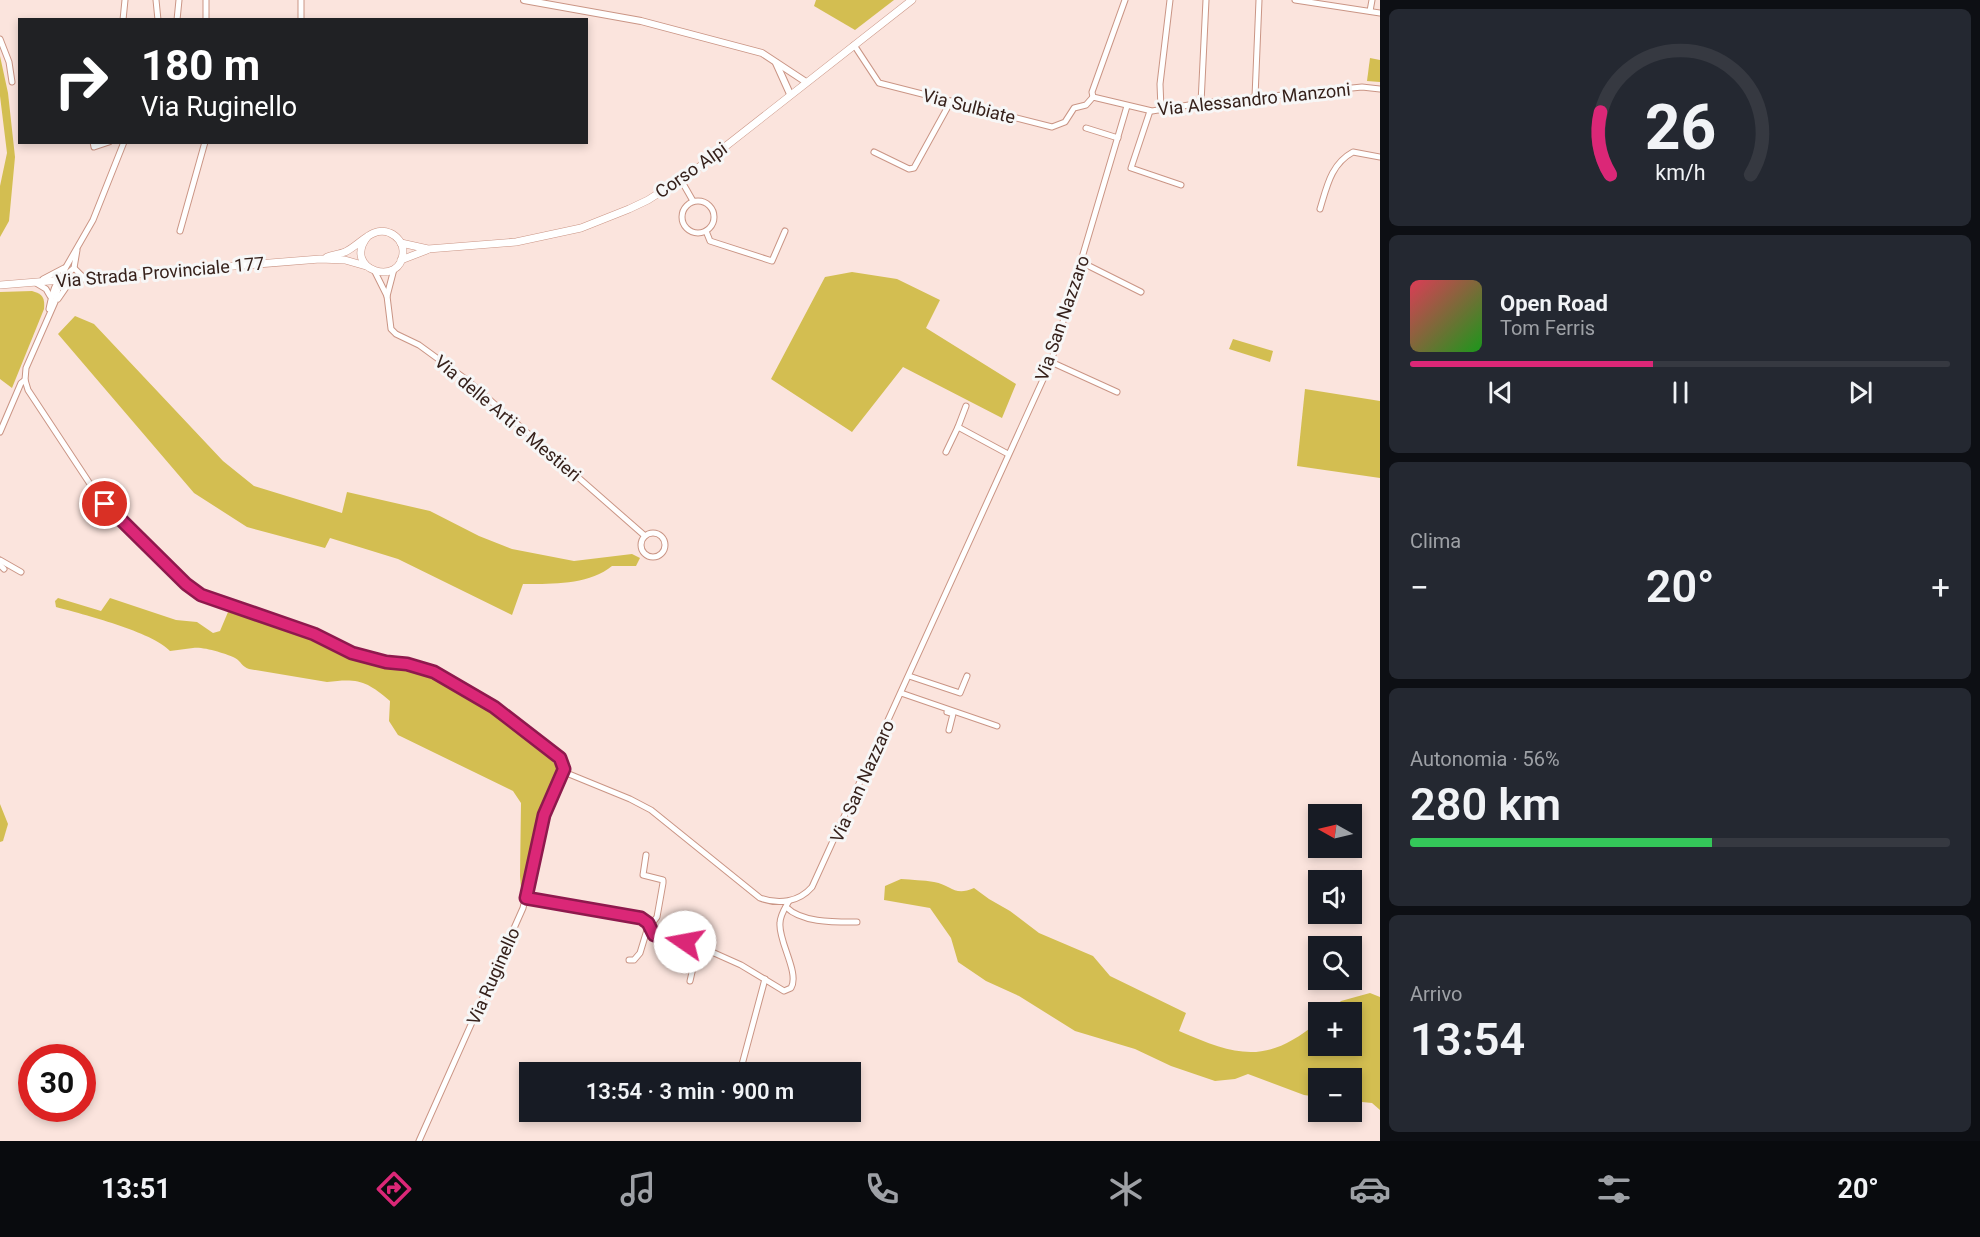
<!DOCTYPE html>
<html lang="it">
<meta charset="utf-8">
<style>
body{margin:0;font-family:Roboto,sans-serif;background:#242831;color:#f1f3f6;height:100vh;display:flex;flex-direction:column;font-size:22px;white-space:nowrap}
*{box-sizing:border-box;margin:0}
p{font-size:20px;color:#9ea1a6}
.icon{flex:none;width:33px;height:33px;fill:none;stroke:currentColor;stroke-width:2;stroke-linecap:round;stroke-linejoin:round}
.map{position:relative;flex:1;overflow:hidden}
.details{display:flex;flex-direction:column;gap:9px;padding:9px;background:#0d0f14;width:600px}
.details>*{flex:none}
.top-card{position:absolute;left:18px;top:18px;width:570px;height:126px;border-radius:0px;box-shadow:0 3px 9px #0003;background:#202124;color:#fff;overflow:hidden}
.needle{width:39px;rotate:278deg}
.fabs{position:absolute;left:1308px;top:804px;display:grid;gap:12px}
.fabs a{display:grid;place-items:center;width:54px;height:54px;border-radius:0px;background:#171b24;box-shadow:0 3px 9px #0003;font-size:30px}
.speed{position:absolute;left:18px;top:1044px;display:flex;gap:12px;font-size:30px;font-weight:700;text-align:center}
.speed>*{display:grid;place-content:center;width:78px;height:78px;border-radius:50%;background:#171b24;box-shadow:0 3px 9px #0003;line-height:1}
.speed .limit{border:9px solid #d22;background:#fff;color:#111}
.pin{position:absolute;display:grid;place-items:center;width:51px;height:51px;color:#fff;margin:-26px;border:3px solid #fff;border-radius:50%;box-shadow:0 2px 6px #0007}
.me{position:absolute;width:66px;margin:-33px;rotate:282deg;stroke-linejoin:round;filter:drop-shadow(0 0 4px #0008)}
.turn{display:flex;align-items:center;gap:21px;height:126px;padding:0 24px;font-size:27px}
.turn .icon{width:78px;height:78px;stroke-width:2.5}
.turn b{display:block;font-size:42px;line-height:51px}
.big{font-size:45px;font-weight:600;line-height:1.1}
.details .widget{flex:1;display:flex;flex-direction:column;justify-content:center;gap:9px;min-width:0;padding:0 21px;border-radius:9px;background:#242831}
.details .dial{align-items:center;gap:0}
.dial svg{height:156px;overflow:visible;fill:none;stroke:#363941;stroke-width:7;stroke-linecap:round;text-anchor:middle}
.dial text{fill:#f1f3f6;stroke:none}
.song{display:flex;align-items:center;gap:18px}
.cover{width:72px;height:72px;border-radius:9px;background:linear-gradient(135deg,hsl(350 70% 55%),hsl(120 70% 35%))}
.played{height:6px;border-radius:3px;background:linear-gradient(90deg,#db2777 45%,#363941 45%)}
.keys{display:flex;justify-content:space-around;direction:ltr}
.heat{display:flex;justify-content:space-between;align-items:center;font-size:33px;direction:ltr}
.charge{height:9px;border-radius:4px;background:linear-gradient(90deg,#34c759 56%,#363941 0)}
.trip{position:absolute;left:519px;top:1062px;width:342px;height:60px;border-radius:0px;background:#171b24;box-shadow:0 3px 9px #0003;font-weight:600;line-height:60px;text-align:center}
.tab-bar{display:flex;height:96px;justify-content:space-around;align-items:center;background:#090b0e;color:#9ea1a6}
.tab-bar .icon{width:42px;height:42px}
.tab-bar .current{color:#db2777}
.tab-bar b{font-size:27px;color:#f1f3f6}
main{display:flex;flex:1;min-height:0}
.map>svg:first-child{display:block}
.green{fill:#d3be51}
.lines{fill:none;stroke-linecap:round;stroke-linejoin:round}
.minor-casing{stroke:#ca9585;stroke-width:7}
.tertiary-casing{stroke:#ca9585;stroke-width:8}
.secondary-casing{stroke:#ca9585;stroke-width:8}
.minor{stroke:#fff;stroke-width:5}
.tertiary{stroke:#fff;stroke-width:6}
.secondary{stroke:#fff;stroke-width:7}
.route-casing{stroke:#8e194d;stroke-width:15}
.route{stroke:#db2777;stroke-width:10}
.labels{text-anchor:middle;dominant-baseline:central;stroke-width:6;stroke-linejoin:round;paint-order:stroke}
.street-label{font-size:18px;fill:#36211b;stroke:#f7f7f7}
</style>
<main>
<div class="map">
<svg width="1380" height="1141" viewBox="0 0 1380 1141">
<rect width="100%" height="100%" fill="#fbe4dd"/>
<!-- green -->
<g class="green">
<polygon points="816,0 894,0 855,30 814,6"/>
<polygon points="0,56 8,93 15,157 9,221 0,237 0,186 7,153 0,96"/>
<polygon points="1370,58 1380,60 1380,82 1367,81"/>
<polygon points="852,272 897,279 940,300 926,328 1016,384 1002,418 903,367 852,432 771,379 825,277"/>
<path d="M32,291C43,294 45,298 44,309L12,388L0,379V292Z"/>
<path d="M75,316L94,324L223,461L254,486L342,513L347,492L430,511L479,536L512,549L574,561L632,554L640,558L636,566H612C589,585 552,584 523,584L512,615L398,559L330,538L325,548L247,527L194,493L58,334Z"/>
<polygon points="1233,339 1273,351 1270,362 1229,349"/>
<polygon points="1305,389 1380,401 1380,478 1297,466"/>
<path d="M58,598L101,611L110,598L176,620L197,622L213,633L220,631L228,612L277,625L358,659L380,664L406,667L432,677L492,711L545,752L557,767C555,784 547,799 542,816C534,840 529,865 525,889L521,888L520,876L521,803L513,791L398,735L389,721L390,701C367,681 358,678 327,682L249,669C242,667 241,661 235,658C228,654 202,646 193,648C185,649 178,650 170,651C153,632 82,614 56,607L55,601Z"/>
<polygon points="0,804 8,824 3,841 0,842"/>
<path d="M901,879C912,880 923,880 934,882C952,885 954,897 974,888L989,899L1010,911L1039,933L1093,956L1110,976L1186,1013L1179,1031C1237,1056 1266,1065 1318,1022V1046H1352V1012H1329L1341,1001L1370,993L1380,997V1110L1372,1103L1352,1101V1078H1318V1097L1304,1095L1248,1074L1235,1079L1215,1081L1171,1066L1135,1049L1075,1031L1019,996L986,981L958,962L951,938L930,908L884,900L885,886Z"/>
</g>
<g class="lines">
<defs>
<g id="minor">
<polyline points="156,0 158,20"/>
<polyline points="1295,0 1380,13"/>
<polyline points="1370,11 1372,0"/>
<polyline points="123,20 125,0"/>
<polyline points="177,20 179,0"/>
<polyline points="206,20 206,0"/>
<polyline points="301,20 301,0"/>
<polyline points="0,39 9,62 12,82"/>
<polyline points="854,45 879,83 1052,127 1065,122 1074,108 1086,105 1093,97"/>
<polyline points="1093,97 1152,111 1201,103 1362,87 1380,89"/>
<polyline points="1093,97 1092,92 1125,0"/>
<polyline points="1255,97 1259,0"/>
<polyline points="1201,103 1206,0"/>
<polyline points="1161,109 1160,84 1170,0"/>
<polyline points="1150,111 1131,168 1181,185"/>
<polyline points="1086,128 1118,138"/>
<polyline points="93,142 94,147 109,142"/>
<polyline points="124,142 93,220 66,267 60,280 55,302 26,368 25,380 28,390 96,493 114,515 196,592 218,602 314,634 352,653 386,661 407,664 434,672 494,707 560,758 563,764 564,772"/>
<polyline points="874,152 909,169 914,168 951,101"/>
<polyline points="681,180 693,201"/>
<circle cx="698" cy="217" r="16"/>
<path d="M1320,209C1327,186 1331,164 1353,152L1380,157"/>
<polyline points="180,231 205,142"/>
<polyline points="706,231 710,241 772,261 785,231"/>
<polyline points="1081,262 1141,292"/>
<polyline points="375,272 387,296 391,329 396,334 419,345 467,380 645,536"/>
<polyline points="43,279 64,268"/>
<polyline points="36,283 46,289 50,296"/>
<polyline points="387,296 394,269"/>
<polyline points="58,299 69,283 84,278 74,268"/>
<path d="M49,309C55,282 53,286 74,268L77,250"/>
<polyline points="1051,362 1117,392"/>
<polyline points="966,406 958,427 1008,454"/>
<polyline points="0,432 21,383 25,380"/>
<polyline points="946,452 958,427"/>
<circle cx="653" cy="545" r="12"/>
<polyline points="0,560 21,572"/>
<polyline points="0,565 4,569"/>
<polyline points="909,676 960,693 967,676"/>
<polyline points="901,693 997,726"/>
<polyline points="947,712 953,714 949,730"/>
<path d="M564,772L630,799L651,810L760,898C779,905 799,902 812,887L1051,362L1127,106"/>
<path d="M526,898L646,920L654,935L694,944L741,965L784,991L791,988C800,973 778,941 780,923C780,915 785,908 789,901"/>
<path d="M786,907C802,923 835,922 857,922"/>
<polyline points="629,960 634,960 640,953 647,930 657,917 663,883 663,880 643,875 646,855"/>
<polyline points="690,981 698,946"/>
<polyline points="740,1072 765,979"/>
<polyline points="419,1141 523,908 544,815 564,772"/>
</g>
<g id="tertiary">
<polyline points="524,0 641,21 762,53 806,82"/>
<polyline points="776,63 790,94"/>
</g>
<g id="secondary">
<polyline points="401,243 428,249 516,242 581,228 629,209 648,200 698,168 912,0"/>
<path d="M327,257C333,255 340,254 345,252C360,245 373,225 390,233C397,236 403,243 403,251C403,289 340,270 368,236"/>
<polyline points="401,260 427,250"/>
<polyline points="0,285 320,259 345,260 366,266"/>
</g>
</defs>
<!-- minor casing -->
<use href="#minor" class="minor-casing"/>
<!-- tertiary casing -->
<use href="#tertiary" class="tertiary-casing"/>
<!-- secondary casing -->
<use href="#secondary" class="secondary-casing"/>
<!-- minor -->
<use href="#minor" class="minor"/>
<!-- tertiary -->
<use href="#tertiary" class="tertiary"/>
<!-- secondary -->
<use href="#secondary" class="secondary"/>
</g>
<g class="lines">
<defs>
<polyline id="route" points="105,504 186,584 201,595 314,634 352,653 386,662 407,664 434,672 494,707 560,758 564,769 544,815 526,898 641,918 648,923 654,935 685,942"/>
</defs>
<!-- route casing -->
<use href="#route" class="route-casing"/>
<!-- route -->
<use href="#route" class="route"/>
</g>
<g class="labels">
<!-- street labels -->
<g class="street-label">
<text transform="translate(1254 99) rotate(-6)">Via Alessandro Manzoni</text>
<text transform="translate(969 106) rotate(14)">Via Sulbiate</text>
<text transform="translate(691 170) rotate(-35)">Corso Alpi</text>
<text transform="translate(160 272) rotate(-5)">Via Strada Provinciale 177</text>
<text transform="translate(1062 318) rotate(-71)">Via San Nazzaro</text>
<text transform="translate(508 418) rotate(40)">Via delle Arti e Mestieri</text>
<text transform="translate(862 781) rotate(-66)">Via San Nazzaro</text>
<text transform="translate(493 976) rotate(-66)">Via Ruginello</text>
</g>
</g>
</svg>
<div class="fabs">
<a><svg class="needle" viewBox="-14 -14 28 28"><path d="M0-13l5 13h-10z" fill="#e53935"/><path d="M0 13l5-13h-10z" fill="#9ea1a6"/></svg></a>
<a><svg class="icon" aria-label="sound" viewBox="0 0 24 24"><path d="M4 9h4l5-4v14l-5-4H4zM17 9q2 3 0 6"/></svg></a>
<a><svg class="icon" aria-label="search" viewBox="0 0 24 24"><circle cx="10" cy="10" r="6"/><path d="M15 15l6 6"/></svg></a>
<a>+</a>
<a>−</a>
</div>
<div class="speed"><div class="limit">30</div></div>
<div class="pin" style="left:105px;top:504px;background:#d93025"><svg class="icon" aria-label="arrive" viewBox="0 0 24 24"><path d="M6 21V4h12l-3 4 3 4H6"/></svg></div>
<svg class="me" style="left:685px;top:942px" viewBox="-20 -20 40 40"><circle r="19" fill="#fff"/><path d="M0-13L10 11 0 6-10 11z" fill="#db2777"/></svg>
<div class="trip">13:54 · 3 min · 900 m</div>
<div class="top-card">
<div class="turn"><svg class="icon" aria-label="right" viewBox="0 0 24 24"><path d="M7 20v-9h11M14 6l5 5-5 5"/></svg><div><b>180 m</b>Via Ruginello</div></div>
</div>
</div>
<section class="details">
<div class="widget dial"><svg viewBox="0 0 100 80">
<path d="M14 69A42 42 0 1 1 86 69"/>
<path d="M14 69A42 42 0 0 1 9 37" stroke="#db2777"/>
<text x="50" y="56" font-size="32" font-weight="700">26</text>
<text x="50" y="72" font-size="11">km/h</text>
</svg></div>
<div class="widget">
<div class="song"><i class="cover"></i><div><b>Open Road</b><p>Tom Ferris</p></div></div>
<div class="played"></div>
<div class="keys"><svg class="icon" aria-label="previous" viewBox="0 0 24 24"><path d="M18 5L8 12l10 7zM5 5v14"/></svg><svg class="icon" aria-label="pause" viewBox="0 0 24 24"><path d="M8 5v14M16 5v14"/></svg><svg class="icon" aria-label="next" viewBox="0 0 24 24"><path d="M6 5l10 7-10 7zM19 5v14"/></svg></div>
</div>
<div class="widget"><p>Clima</p>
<div class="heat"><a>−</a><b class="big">20°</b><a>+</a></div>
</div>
<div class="widget"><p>Autonomia · 56%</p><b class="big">280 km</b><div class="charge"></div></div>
<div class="widget"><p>Arrivo</p><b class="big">13:54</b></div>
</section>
</main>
<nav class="tab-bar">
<b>13:51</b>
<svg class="icon current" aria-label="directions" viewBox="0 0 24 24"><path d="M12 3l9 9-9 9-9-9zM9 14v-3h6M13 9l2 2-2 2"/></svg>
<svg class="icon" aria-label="music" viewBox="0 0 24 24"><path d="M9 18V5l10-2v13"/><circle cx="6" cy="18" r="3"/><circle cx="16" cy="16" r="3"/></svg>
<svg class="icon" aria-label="phone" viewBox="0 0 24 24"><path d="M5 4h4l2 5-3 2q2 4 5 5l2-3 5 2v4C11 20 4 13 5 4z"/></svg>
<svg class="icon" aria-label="climate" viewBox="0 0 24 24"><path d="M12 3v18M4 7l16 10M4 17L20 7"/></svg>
<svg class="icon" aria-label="car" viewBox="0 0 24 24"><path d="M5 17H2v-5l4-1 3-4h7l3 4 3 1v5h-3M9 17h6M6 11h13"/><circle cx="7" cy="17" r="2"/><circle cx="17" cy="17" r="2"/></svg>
<svg class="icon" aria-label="filters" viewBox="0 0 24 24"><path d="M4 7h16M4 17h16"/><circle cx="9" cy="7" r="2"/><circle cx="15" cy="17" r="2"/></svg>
<b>20°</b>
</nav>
